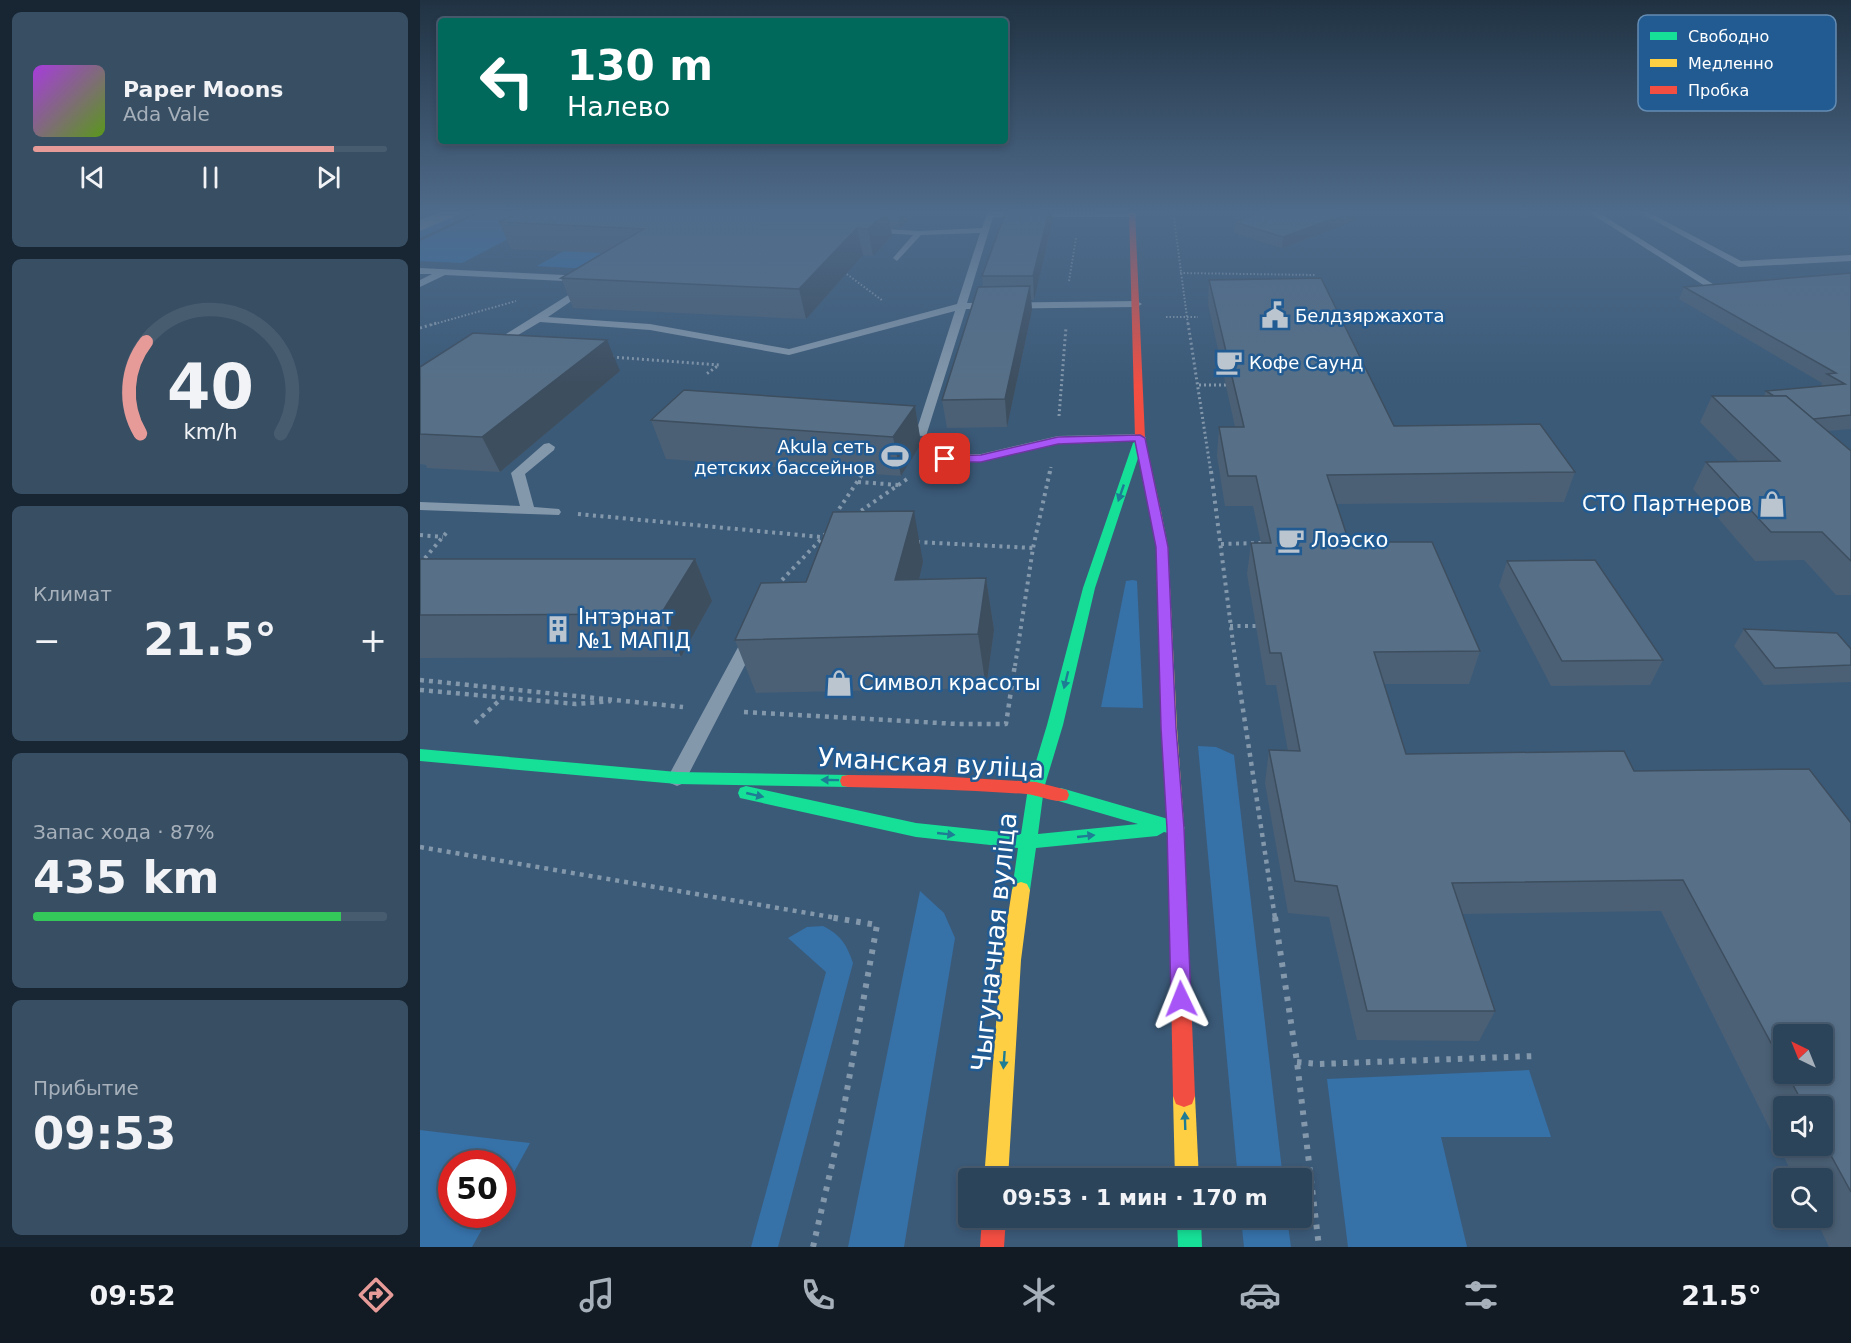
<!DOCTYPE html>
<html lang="ru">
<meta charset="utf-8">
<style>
body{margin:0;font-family:"DejaVu Sans",sans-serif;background:#384e63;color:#f1f3f6;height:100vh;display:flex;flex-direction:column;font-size:22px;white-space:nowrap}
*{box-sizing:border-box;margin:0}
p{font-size:20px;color:#a6b0bb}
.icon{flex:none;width:33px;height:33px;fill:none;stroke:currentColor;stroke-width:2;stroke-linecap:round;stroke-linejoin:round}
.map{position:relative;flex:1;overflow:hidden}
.side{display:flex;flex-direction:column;gap:12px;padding:12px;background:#182532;width:420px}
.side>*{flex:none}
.hud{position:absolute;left:18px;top:18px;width:570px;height:126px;border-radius:6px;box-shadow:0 3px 9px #0003,0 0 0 2px #485c70;background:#00695c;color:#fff;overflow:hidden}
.needle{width:39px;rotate:317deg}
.tools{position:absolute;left:1353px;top:1024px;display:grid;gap:12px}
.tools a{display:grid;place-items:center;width:60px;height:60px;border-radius:6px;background:#2c445a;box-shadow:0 3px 9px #0003,0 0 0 2px #485c70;font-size:30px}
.speed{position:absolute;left:18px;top:1150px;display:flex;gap:12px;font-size:30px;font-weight:700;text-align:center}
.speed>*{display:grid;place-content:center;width:78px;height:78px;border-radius:50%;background:#2c445a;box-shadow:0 3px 9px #0003,0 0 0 2px #485c70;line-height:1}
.speed .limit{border:9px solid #d22;background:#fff;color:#111}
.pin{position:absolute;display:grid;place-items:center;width:51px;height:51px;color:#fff;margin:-26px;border-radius:12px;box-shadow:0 3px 9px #0006}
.me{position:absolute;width:66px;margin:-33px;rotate:358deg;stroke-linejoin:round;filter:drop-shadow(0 0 4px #0008)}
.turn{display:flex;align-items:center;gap:21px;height:126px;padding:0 30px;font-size:27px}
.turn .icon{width:78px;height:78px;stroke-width:2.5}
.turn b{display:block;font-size:42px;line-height:51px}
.big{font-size:45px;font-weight:700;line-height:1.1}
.side .card{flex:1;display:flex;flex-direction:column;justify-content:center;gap:9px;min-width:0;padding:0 21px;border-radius:9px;background:#384e63}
.side .dial{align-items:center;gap:0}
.dial svg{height:156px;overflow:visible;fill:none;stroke:#485c70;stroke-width:7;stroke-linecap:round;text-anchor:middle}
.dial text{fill:#f1f3f6;stroke:none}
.song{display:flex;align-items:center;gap:18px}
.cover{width:72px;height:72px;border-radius:9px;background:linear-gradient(135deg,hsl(280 70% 55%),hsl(90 70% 35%))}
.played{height:6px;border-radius:3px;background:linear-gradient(90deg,#e69b98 85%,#485c70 85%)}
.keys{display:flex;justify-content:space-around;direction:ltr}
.heat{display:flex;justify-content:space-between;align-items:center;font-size:33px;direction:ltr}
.charge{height:9px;border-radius:4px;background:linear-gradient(90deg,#34c759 87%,#485c70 0)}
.trip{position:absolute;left:538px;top:1168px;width:354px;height:60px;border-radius:6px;background:#2c445a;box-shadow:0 3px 9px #0003,0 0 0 2px #485c70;font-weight:700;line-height:60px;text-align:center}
.tab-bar{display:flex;height:96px;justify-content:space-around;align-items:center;background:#121b24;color:#a6b0bb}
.tab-bar .icon{width:42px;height:42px}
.tab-bar .selected{color:#e69b98}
.tab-bar b{font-size:27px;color:#f1f3f6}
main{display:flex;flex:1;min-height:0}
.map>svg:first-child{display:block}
.green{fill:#3671a8}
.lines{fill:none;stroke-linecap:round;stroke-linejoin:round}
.path-far4{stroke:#8498ab;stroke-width:2;stroke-dasharray:1.5 2;stroke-linecap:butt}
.path-far3{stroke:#8498ab;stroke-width:3;stroke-dasharray:2 3;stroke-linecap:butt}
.path-far2{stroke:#8498ab;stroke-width:4;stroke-dasharray:3 4.5;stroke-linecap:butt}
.path-far1{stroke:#8498ab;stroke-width:4.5;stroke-dasharray:4 5;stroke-linecap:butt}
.path{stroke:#8498ab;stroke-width:6;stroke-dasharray:4.5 7;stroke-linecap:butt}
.lane{fill:#8498ab;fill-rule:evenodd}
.street{fill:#8498ab;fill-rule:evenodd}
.fast{fill:#16e098;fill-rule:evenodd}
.slow{fill:#ffcf43;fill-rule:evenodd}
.jam{fill:#f24e42;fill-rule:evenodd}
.wall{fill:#4b6075;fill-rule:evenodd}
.shaded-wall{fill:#3d4e5f}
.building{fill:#577088;stroke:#3d4e5f;stroke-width:1.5}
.oneway{fill:#1e7c94}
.route{fill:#a855f7;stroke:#6d37a1;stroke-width:1.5}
.labels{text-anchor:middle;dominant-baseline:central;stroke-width:5;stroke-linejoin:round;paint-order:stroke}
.far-poi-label{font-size:18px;fill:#fff;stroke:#215b92;text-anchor:start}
.poi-label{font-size:21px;fill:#fff;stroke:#215b92;text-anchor:start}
.near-street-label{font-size:26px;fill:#fff;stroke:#215b92}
.key{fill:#215b92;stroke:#648cb3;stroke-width:1.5}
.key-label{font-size:16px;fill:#fff}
</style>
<main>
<section class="side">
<div class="card">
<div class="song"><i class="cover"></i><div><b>Paper Moons</b><p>Ada Vale</p></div></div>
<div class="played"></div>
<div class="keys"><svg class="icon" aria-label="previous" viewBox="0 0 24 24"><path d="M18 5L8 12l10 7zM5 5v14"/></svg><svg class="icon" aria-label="pause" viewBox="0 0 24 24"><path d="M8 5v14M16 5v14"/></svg><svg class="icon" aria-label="next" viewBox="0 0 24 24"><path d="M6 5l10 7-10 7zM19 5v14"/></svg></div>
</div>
<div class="card dial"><svg viewBox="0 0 100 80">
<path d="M14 69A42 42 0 1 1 86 69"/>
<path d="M14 69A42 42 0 0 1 17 22" stroke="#e69b98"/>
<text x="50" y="56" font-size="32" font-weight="700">40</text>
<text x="50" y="72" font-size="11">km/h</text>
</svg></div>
<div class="card"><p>Климат</p>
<div class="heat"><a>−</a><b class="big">21.5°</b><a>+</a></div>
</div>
<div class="card"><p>Запас хода · 87%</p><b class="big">435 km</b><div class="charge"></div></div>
<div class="card"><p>Прибытие</p><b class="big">09:53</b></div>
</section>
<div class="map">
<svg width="1431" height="1247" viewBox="0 0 1431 1247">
<rect width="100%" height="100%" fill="#3b5a78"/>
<!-- green -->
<g class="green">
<polygon points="41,211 58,211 0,238 0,229"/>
<polygon points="65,211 142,211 42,263 0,261 0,241"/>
<polygon points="216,211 188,270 117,266"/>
<polygon points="713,580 717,581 723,708 681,707 706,581"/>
<polygon points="778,746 796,747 814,755 863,1179 818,1179"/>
<polygon points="500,891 524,913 535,938 484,1247 428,1247"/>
<path d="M403,926C421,935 427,945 433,963L358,1247H331L406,972L368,938L387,927Z"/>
<polygon points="1109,1070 1131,1137 1021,1137 1047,1247 928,1247 907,1079"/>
<polygon points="0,1130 110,1143 83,1192 82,1164 32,1164 32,1215 70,1215 52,1247 0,1247"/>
<polygon points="821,1218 867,1218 871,1247 824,1247"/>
</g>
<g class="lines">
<!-- path-far4 -->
<g class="path-far4">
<polyline points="753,211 768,325"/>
<polyline points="424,272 463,301"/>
<polyline points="760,273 895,275"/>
<polyline points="649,281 656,238"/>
<polyline points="746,317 778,317"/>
<polyline points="11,325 96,301"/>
</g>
<!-- path-far3 -->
<g class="path-far3">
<polyline points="768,323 791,473"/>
<polyline points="0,328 17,323"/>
<polyline points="192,357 299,365 285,375"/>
<polyline points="779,385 806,385"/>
<polyline points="639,416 646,327"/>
<polyline points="630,473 631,467"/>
</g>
<!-- path-far2 -->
<g class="path-far2">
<polyline points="791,471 816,666"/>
<polyline points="438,482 479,485"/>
<polyline points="158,514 401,537 409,532"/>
<polyline points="415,515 443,473"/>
<polyline points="435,515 490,477"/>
<polyline points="0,535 23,537"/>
<polyline points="497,542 613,548"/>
<polyline points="801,544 841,543"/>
<polyline points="0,564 27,532"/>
<polyline points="362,580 403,537"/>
<polyline points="810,626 836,626"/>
<polyline points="595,666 613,548 630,471"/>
</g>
<!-- path-far1 -->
<g class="path-far1">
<polyline points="816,664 855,918"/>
<polyline points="0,680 263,707"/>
<polyline points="0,690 156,704 191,701"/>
<polyline points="324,712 537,724 586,724 595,664"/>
<polyline points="55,723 82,698"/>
<polyline points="0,847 417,918"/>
</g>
<!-- path -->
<g class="path">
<polyline points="855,917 877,1062 899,1247"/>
<polyline points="877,1062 899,1064 1116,1056"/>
<polyline points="393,1247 419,1134 457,925 409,917"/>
</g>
<!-- lane -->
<g class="lane">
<polygon points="568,211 712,213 716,215 712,217 573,217 547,303 717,301 722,304 717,307 546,309 506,436 478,435 472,431 478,427 497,429 535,311 369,355 230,330 120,322 76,348 72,349 67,346 166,284 171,287 169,289 128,317 230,324 369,349 537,304 560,233 501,235 477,261 473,258 493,235 448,232 444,230 448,228 499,231 562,228"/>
<polygon points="1167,211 1176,211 1304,291 1296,293"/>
<polygon points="1217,211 1226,211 1321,261 1431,255 1431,261 1319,267"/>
<polygon points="0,268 164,276 169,279 164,282 25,275 0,287 0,280 12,274 0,274"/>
<polygon points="720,434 724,435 726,438 724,441 638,444 561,462 507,463 500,459 507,455 561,454 638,436"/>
<polygon points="129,443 135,447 134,450 105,474 114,507 139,509 141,512 139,515 0,510 0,502 100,506 91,473 124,444"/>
<polygon points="331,632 337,634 339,638 264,783 257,786 250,783 247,778 250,773 323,638 325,634"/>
</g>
<!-- street -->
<polygon class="street" points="23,211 42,211 40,214 0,231 0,220"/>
<!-- fast -->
<g class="fast">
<polygon points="718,440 723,443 675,588 643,725 624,788 618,834 718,824 635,800 633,795 635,790 641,788 762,823 765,828 762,833 756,835 744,832 737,836 616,848 610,890 607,896 601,898 595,896 592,890 598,848 496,837 320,798 318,793 320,788 326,786 496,823 601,834 608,788 627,725 663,588 713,443"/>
<polygon points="0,749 257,772 428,775 434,776 436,781 434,786 428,787 257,784 0,761"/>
<polygon points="757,1218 781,1218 782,1247 758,1247"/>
</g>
<!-- slow -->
<g class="slow">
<polygon points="735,508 741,511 748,547 757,728 764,825 762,830 756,832 750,830 748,825 741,728 736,547 729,511"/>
<polygon points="601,882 607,884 610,890 601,960 588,1179 564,1179 581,960 592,890 595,884"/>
<polygon points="764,1085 772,1088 775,1096 779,1179 755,1179 753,1096 756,1088"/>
</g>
<!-- jam -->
<g class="jam">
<polygon points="709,211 715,211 725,438 741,511 735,514 729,511 715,438"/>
<path d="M428,775L516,776L616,782L647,790L649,795L647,800C635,804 619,795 606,794C547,790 488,788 428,787L422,786L420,781L422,776Z"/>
<polygon points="756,818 762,820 764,825 775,1096 772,1104 764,1107 756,1104 753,1096 748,825 750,820"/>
<polygon points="562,1218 586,1218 584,1247 560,1247"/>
</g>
</g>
<!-- wall -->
<g class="wall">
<polygon points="103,211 497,211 480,228 471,228 472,236 453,256 443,255 386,319 153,308 141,278 182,253 91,249 79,222"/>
<polygon points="848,211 941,211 940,219 862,248 814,233 814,222"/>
<polygon points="633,220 614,300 611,300 612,310 587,427 527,428 522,400 563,287 562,276"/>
<polygon points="1431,273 1431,429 1408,431 1431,451 1431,595 1416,595 1384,560 1335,561 1273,489 1286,462 1318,461 1280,422 1292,396 1344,396 1346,391 1401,386 1402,383 1259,299 1264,287"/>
<path d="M789,280L974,426L1155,472L1144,502L916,504L929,542L1060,651L1049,684H964L986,754L1214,771L1431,823V1247H1409L1395,1218H1402V1179H1375L1241,911L1042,914L1075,1011L1059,1041L937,1040L909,917L868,913L845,783L849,750L868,751L856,685H846L827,574L831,543H841L833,506H805L797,456L799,427H815L788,304ZM1364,1035L1402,1074H1364ZM1364,1107H1402V1146H1364Z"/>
<polygon points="0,367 200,371 80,472 7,468 6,465 0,464"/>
<polygon points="495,406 501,444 481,476 246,459 231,420"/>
<polygon points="0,559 275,559 292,601 261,657 0,658"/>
<polygon points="1087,561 1243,660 1230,685 1131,686 1079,586"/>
<polygon points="503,562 499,579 566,578 574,630 566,688 336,693 315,640 386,582"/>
<polygon points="1324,629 1431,649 1431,682 1344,685 1314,646"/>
</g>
<!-- shaded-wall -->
<g class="shaded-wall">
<polygon points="467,211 468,211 472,236 453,256 448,229"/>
<polygon points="477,211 497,211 480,228"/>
<polygon points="629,211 632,211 633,220 614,300 613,276"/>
<polygon points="934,211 941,211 940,219 862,248 863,237"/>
<polygon points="437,228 443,255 386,319 379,289"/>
<polygon points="610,286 612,310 587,427 585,399"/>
<polygon points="187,340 200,371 80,472 62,437"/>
<polygon points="495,406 501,444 481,476 473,437"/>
<polygon points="494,511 503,562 487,632 475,580"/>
<polygon points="275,559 292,601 261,657 241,614"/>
<polygon points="566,578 574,630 566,688 558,634"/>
</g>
<!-- building -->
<g class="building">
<polygon points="103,211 467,211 448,229 437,228 379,289 141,278 224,229 79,222"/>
<polygon points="586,211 629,211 613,276 562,276"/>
<polygon points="848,211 934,211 863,237 814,222"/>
<polygon points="1431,273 1431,415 1393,419 1366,396 1354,396 1346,391 1425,384 1407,374 1416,373 1264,287"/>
<polygon points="901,278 974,426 1120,424 1155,472 907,475 929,542 1012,542 1060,651 954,652 986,754 1204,751 1214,771 1389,769 1431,823 1431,1192 1402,1139 1402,1107 1385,1107 1367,1074 1402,1074 1402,1035 1364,1035 1364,1067 1263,880 1032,883 1075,1011 947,1011 917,886 875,881 849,750 880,751 861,653 850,653 831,543 851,543 836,476 808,476 799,427 824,427 789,280"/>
<polygon points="610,286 585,399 522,400 558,287"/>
<polygon points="53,333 187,340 62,437 0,434 0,367"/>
<polygon points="264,390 495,406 473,437 231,420"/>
<polygon points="1292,396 1366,396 1431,451 1431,561 1402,532 1351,532 1286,462 1360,461"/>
<polygon points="494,511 475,580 566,578 558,634 315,640 341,583 386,582 413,512"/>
<polygon points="0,559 275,559 241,614 0,615"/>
<polygon points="1175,560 1243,660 1142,661 1087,561"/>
<polygon points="1324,629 1417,633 1431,649 1431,665 1355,668"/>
</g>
<!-- one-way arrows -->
<defs><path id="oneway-solid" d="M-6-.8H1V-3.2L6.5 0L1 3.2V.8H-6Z" transform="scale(1.5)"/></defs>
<g class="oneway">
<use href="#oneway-solid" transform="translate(701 493) rotate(109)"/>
<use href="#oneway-solid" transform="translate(646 680) rotate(104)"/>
<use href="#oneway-solid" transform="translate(410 780) rotate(-179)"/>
<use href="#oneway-solid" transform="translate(335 795) rotate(13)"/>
<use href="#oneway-solid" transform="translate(526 834) rotate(6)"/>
<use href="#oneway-solid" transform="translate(666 836) rotate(-6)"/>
<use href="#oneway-solid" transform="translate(584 1060) rotate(94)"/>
<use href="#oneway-solid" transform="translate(765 1121) rotate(-92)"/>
</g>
<!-- sky -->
<linearGradient id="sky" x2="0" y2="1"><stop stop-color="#203242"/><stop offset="0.55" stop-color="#4f6b8b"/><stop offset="1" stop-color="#4f6b8b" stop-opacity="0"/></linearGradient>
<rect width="1431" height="385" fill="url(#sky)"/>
<!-- route -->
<polygon class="route" points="720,435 725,438 748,547 756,728 764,828 771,999 768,1006 761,1008 754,1006 751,999 747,828 741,728 736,547 715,441 638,444 561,462 525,462 519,459 525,456 561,455 638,437"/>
<!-- icons -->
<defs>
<symbol id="civic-bare" viewBox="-9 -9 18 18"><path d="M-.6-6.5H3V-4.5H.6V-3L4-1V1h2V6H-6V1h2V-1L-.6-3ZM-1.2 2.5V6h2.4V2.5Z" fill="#bac5d0" stroke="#215b92" stroke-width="2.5" paint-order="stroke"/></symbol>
<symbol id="cafe-bare" viewBox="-9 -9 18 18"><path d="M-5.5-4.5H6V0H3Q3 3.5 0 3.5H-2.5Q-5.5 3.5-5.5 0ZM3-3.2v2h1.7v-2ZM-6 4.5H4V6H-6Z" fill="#bac5d0" stroke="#215b92" stroke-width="2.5" paint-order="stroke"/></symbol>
<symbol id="stadium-bare" viewBox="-9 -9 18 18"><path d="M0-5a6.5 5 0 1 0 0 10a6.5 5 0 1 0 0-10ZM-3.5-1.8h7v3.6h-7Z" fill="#bac5d0" stroke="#215b92" stroke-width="2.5" paint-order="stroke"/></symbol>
<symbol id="shop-bare" viewBox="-9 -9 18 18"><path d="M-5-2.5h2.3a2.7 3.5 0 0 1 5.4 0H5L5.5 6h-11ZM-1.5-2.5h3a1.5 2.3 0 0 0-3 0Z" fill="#bac5d0" stroke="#215b92" stroke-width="2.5" paint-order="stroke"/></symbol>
<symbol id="building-bare" viewBox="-9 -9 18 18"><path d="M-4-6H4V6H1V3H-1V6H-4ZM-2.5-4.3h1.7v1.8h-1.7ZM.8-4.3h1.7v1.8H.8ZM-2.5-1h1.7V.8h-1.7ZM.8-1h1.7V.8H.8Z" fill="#bac5d0" stroke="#215b92" stroke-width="2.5" paint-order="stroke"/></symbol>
</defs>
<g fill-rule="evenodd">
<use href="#civic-bare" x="836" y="296" width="38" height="38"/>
<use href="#cafe-bare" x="790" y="343" width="38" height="38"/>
<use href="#stadium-bare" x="456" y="437" width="38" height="38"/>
<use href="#shop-bare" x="1333" y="485" width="38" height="38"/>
<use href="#cafe-bare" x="852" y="521" width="38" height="38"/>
<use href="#building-bare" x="119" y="610" width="38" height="38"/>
<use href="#shop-bare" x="400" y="664" width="38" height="38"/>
</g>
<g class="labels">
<!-- far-poi labels -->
<g class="far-poi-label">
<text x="875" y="315">Белдзяржахота</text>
<text x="829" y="362">Кофе Саунд</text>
<text x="455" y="446" text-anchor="end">Akula сеть<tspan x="455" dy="21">детских бассейнов</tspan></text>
</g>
<!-- poi labels -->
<g class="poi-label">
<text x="1332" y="504" text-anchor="end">СТО Партнеров</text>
<text x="891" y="540">Лоэско</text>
<text x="158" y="617">Інтэрнат<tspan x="158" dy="24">№1 МАПІД</tspan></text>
<text x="439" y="683">Символ красоты</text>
</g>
<!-- near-street labels -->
<g class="near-street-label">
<text transform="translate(511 763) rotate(3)">Уманская вуліца</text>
<text transform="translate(574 942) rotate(-84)">Чыгуначная вуліца</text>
</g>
</g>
<!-- legend -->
<rect x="1218" y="15" width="198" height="96" rx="9" class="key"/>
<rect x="1230" y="32" width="27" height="8" fill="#16e098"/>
<rect x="1230" y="59" width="27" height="8" fill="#ffcf43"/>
<rect x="1230" y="86" width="27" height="8" fill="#f24e42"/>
<g class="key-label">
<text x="1268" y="42">Свободно</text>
<text x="1268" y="69">Медленно</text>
<text x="1268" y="96">Пробка</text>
</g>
</svg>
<div class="tools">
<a><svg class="needle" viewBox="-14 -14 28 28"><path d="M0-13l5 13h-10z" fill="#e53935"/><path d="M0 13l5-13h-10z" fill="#a6b0bb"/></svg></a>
<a><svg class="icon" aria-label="sound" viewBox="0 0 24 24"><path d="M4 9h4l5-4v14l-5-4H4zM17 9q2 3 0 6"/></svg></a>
<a><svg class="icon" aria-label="search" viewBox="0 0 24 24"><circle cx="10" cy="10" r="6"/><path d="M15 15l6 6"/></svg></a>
</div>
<div class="speed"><div class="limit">50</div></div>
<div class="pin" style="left:525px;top:459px;background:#d93025"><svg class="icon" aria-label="arrive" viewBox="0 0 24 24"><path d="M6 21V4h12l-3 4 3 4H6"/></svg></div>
<svg class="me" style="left:761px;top:999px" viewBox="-20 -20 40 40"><path d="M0-17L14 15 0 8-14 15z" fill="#a855f7" stroke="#fff" stroke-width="4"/></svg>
<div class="trip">09:53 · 1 мин · 170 m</div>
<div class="hud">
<div class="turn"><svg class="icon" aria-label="left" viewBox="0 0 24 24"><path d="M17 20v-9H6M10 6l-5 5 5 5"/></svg><div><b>130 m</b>Налево</div></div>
</div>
</div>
</main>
<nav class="tab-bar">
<b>09:52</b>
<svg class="icon selected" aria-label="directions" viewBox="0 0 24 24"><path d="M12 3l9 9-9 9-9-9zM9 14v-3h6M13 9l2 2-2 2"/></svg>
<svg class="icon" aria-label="music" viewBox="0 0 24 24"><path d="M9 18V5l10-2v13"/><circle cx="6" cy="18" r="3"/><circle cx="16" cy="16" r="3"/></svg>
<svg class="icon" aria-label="phone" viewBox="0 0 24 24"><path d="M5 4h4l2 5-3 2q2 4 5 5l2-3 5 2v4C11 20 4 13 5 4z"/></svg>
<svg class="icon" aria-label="climate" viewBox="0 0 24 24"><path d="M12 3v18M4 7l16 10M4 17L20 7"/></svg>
<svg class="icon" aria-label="car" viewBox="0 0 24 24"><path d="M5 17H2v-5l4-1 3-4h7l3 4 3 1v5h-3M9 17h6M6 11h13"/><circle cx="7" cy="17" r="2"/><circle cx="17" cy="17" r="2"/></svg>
<svg class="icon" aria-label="filters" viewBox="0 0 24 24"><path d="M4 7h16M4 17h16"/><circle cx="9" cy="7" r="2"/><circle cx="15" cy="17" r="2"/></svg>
<b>21.5°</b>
</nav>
